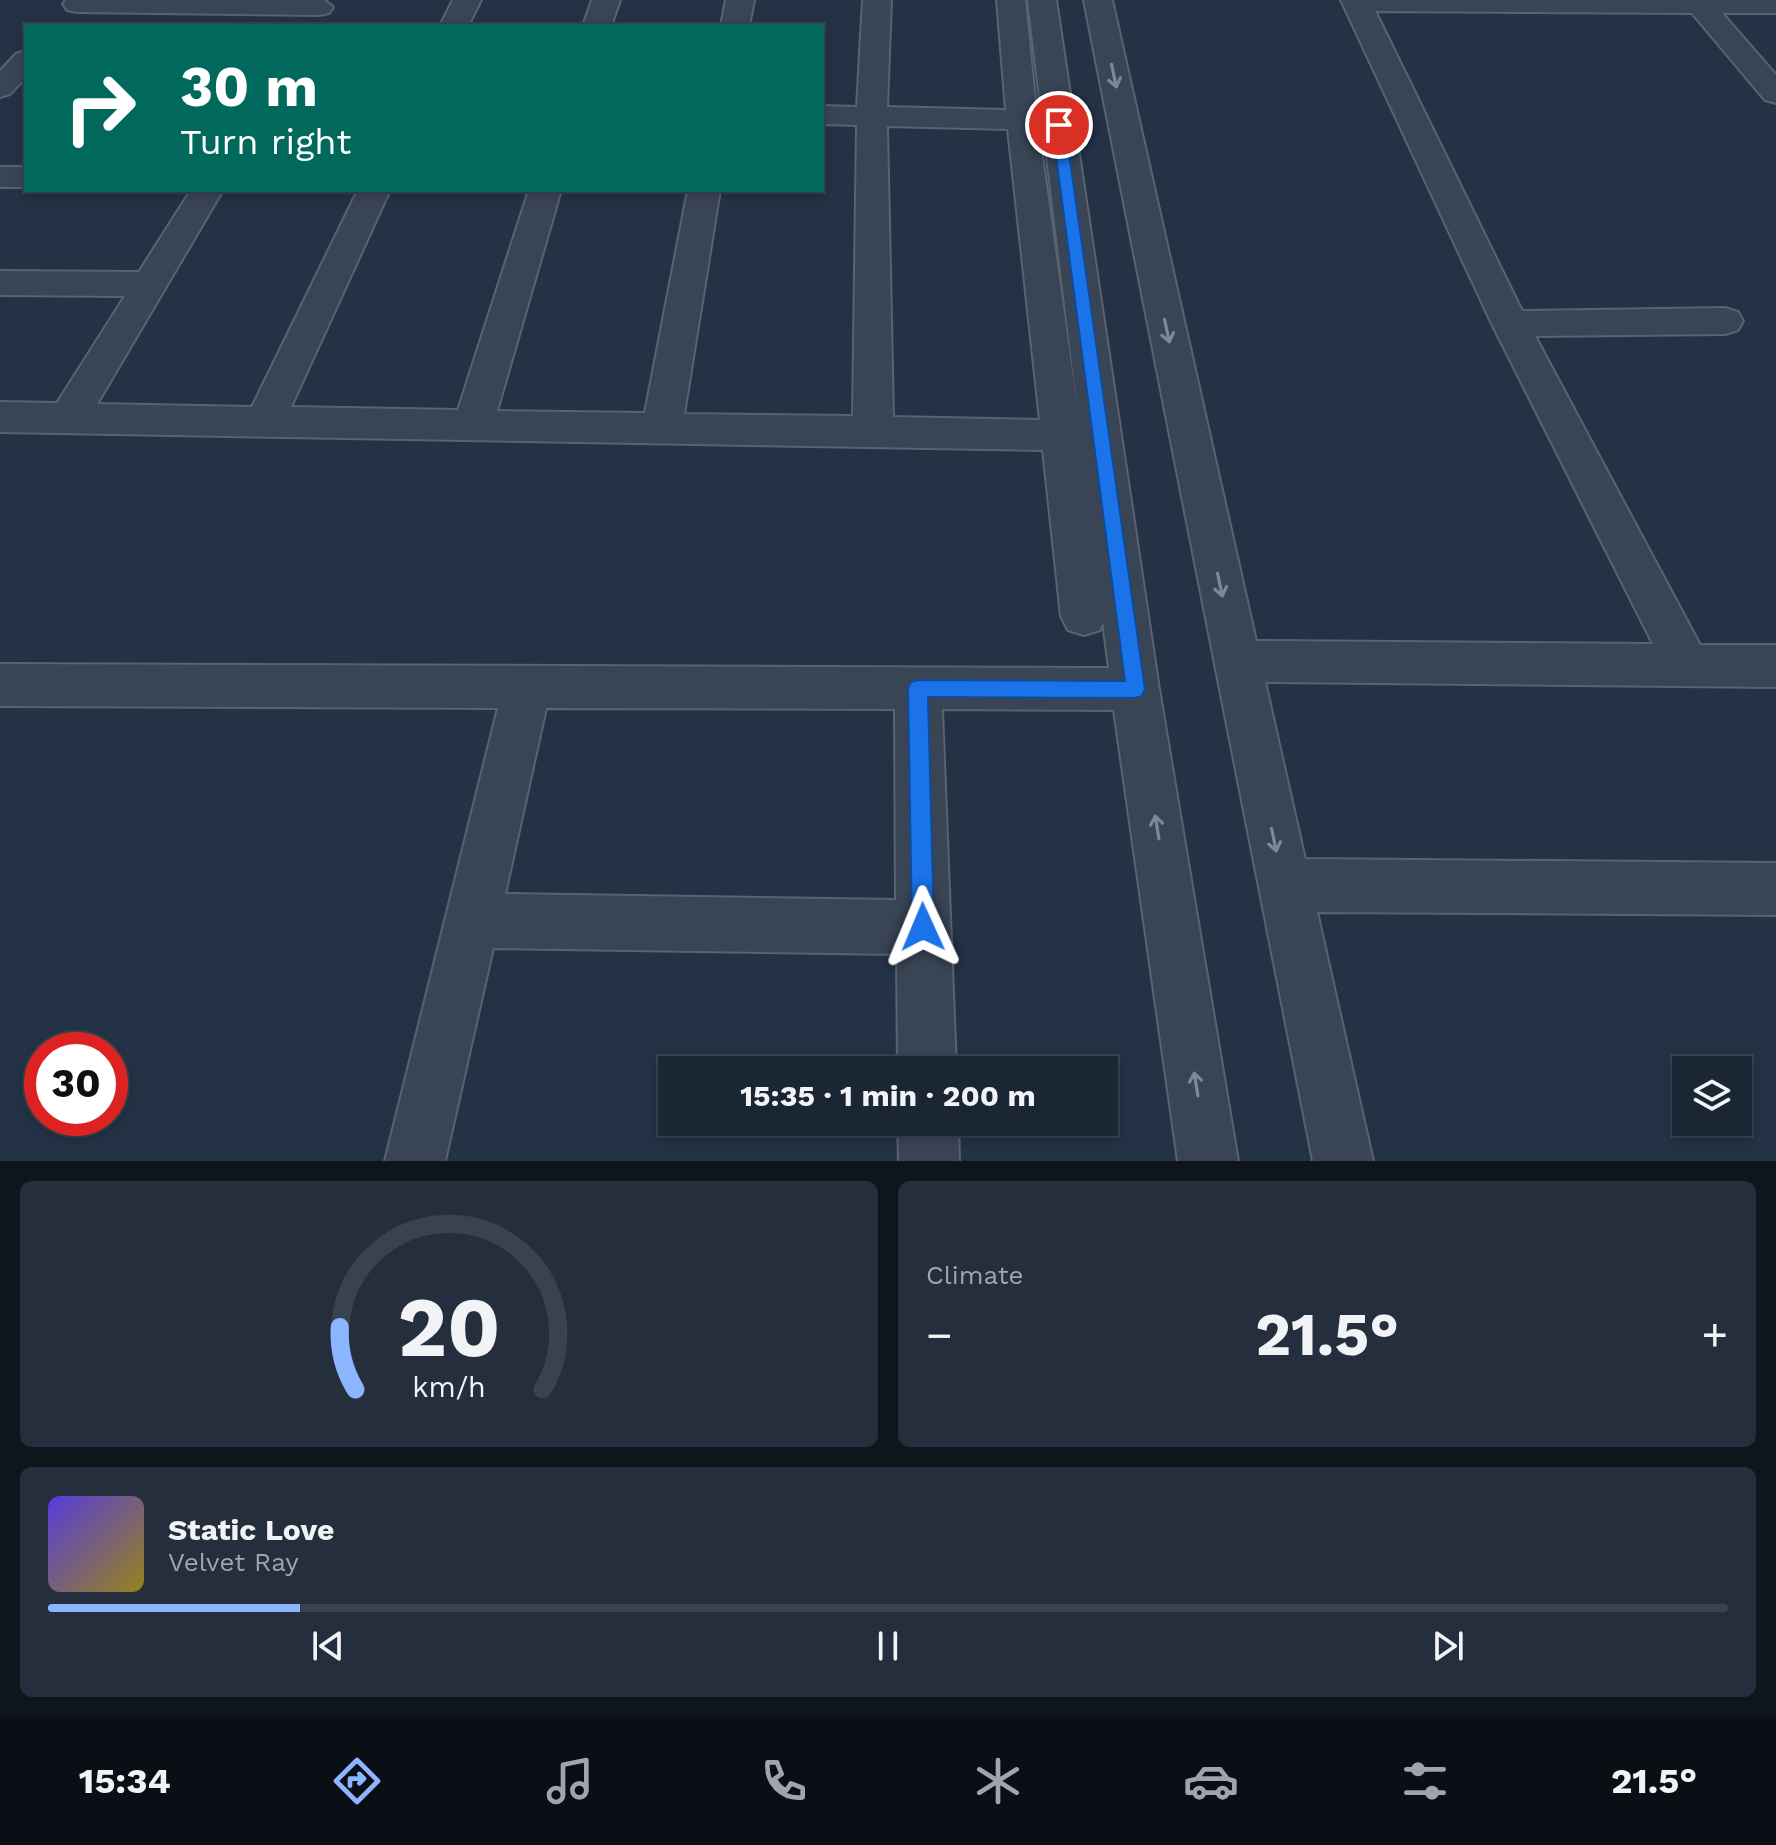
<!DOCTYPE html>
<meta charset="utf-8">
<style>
body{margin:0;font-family:"Work Sans",sans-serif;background:#242e3c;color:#f1f3f6;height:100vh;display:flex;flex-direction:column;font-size:30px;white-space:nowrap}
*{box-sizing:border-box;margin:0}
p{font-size:26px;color:#a0a5ac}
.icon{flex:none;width:44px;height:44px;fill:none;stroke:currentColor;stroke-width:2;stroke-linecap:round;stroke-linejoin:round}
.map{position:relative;height:1161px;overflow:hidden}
.sheet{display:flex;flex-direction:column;gap:20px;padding:20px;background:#0f151d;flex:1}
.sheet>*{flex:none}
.banner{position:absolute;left:24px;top:24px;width:800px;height:168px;border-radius:0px;box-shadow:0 4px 12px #0003,0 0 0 2px #39434f;background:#00695c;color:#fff;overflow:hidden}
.fabs{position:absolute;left:1672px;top:1056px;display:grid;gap:16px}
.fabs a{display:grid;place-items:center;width:80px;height:80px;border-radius:0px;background:#1b2634;box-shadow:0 4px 12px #0003,0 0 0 2px #39434f;font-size:40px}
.speed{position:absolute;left:24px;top:1032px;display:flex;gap:16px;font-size:40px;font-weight:700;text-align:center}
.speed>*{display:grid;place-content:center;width:104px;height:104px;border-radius:50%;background:#1b2634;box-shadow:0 4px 12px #0003,0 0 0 2px #39434f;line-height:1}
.speed .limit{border:12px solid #d22;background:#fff;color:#111}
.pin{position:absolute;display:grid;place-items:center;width:68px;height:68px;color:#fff;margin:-34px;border:4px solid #fff;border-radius:50%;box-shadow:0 2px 8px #0007}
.me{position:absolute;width:88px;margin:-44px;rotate:359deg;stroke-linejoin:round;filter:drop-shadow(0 0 6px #0008)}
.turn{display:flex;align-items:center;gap:28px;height:168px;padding:0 24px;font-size:36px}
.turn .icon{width:104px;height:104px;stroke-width:2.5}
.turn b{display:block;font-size:56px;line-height:68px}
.big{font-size:60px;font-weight:700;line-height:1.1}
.sheet .tile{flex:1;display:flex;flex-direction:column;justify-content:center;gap:12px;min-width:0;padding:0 28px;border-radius:12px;background:#242e3c}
.sheet .dial{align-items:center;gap:0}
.dial svg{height:208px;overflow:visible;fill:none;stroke:#39434f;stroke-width:7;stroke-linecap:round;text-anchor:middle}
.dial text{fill:#f1f3f6;stroke:none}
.song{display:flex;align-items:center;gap:24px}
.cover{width:96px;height:96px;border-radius:12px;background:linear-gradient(135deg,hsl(250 70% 55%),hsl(50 70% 35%))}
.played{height:8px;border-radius:4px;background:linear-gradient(90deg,#8bb6ff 15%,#39434f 15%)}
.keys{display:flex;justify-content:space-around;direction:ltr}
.heat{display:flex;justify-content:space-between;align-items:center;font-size:44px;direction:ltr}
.sheet .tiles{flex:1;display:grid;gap:20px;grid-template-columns:1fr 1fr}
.tile:last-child{grid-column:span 2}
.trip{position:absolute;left:658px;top:1056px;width:460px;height:80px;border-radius:0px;background:#1b2634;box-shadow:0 4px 12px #0003,0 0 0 2px #39434f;font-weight:700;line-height:80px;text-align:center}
.tabs{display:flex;height:128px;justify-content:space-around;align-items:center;background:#0b0f15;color:#a0a5ac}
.tabs .icon{width:56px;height:56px}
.tabs .current{color:#8bb6ff}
.tabs b{font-size:36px;color:#f1f3f6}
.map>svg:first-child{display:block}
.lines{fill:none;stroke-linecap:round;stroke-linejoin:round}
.minor-casing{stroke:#586272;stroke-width:4}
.minor{fill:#394455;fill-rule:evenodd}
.oneway{stroke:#7e8898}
.route{fill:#1a73e8;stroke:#114b97;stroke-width:2}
</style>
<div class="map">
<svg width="1776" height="1161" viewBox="0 0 1776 1161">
<rect width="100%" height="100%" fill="#243246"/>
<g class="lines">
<defs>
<g id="minor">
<polygon points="66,0 324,0 333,7 329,13 319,15 77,12 67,10 63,4"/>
<polygon points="453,0 481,0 468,26 440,26"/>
<polygon points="592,0 620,0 611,26 583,26"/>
<polygon points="726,0 754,0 749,26 721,26"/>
<path d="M863,0H891L887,107L1006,110L997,0H1025L1037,120L1078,413L1028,0H1056L1159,689L1238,1161H1178L1114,710L942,709L956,1070H898L897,954L493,948L445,1161H385L498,708L0,706V664L1109,668L1103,622L1100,630L1084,635L1068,630L1061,616L1043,450L0,432V402L57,403L125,296L0,295V271L139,272L191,190H223L97,404L252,407L358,190H390L291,407L458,410L529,190H561L497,411L645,413L688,190H720L684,414L853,416L857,125L822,124V106L857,107ZM887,126L1008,129L1040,420L893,417ZM546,708L895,709L896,900L505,894Z"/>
<polygon points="1084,0 1112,0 1256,641 1653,644 1492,324 1341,0 1776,0 1776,13 1722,13 1776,75 1776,103 1765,100 1692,13 1375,11 1522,311 1725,308 1738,312 1743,321 1738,330 1725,334 1535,336 1700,645 1776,645 1776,687 1265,682 1305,859 1776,863 1776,915 1317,912 1373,1161 1313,1161"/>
<polygon points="26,51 26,77 10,94 0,97 0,71 16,54"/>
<rect x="0" y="167" width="26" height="20"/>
<polygon points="898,1122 958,1122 959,1161 899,1161"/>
</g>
</defs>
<!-- minor casing -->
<use href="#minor" class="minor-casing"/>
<!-- minor -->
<use href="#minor" class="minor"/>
</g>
<!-- one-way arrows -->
<defs><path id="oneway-shaft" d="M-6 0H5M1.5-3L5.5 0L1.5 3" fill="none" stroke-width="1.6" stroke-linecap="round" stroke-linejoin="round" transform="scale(2)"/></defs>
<g class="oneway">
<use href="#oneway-shaft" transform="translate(1114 76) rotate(78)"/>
<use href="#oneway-shaft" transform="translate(1167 331) rotate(78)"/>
<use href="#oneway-shaft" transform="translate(1220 585) rotate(78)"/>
<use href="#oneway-shaft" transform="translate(1157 827) rotate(-99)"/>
<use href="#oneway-shaft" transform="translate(1274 840) rotate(78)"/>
<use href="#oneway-shaft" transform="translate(1196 1084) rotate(-99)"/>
</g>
<!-- route -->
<polygon class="route" points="1059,122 1065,125 1145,689 1142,696 1135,698 928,697 934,927 931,935 923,939 915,935 912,927 908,688 911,682 918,680 1125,681 1052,125"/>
</svg>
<div class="fabs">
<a><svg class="icon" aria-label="layers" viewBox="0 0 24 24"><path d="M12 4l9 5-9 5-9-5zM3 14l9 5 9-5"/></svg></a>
</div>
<div class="speed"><div class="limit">30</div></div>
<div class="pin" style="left:1059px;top:125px;background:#d93025"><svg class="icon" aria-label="arrive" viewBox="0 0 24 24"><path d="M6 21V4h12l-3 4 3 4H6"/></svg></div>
<svg class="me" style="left:923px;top:927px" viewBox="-20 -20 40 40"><path d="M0-17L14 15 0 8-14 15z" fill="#1a73e8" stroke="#fff" stroke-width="4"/></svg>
<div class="trip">15:35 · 1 min · 200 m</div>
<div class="banner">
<div class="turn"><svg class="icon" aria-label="right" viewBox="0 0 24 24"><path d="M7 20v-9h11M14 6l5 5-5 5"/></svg><div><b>30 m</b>Turn right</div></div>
</div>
</div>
<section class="sheet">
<div class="tiles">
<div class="tile dial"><svg viewBox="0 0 100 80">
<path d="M14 69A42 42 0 1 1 86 69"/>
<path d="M14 69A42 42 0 0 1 8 45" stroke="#8bb6ff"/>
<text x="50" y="56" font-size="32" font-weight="700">20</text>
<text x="50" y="72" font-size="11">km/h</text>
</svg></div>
<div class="tile"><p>Climate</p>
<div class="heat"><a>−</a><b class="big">21.5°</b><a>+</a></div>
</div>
<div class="tile">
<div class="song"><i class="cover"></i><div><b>Static Love</b><p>Velvet Ray</p></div></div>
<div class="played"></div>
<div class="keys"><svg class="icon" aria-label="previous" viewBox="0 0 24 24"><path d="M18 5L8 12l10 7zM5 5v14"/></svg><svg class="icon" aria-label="pause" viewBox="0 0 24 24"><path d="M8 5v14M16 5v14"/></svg><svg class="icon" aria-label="next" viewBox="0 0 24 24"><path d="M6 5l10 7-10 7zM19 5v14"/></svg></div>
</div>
</div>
</section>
<nav class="tabs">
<b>15:34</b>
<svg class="icon current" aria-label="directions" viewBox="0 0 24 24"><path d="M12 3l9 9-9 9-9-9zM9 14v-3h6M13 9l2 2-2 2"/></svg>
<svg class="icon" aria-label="music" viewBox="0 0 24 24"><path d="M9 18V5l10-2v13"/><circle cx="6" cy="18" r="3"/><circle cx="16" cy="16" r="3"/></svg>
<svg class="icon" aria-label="phone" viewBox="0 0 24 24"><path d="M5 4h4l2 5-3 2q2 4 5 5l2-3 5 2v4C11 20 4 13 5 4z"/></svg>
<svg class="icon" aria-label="climate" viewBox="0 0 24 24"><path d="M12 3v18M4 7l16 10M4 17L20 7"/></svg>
<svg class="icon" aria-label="car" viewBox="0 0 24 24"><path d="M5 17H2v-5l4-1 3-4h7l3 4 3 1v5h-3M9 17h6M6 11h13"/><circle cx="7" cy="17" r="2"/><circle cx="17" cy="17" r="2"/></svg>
<svg class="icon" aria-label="filters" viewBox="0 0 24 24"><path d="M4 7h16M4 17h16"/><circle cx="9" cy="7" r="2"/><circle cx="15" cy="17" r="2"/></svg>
<b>21.5°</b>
</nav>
